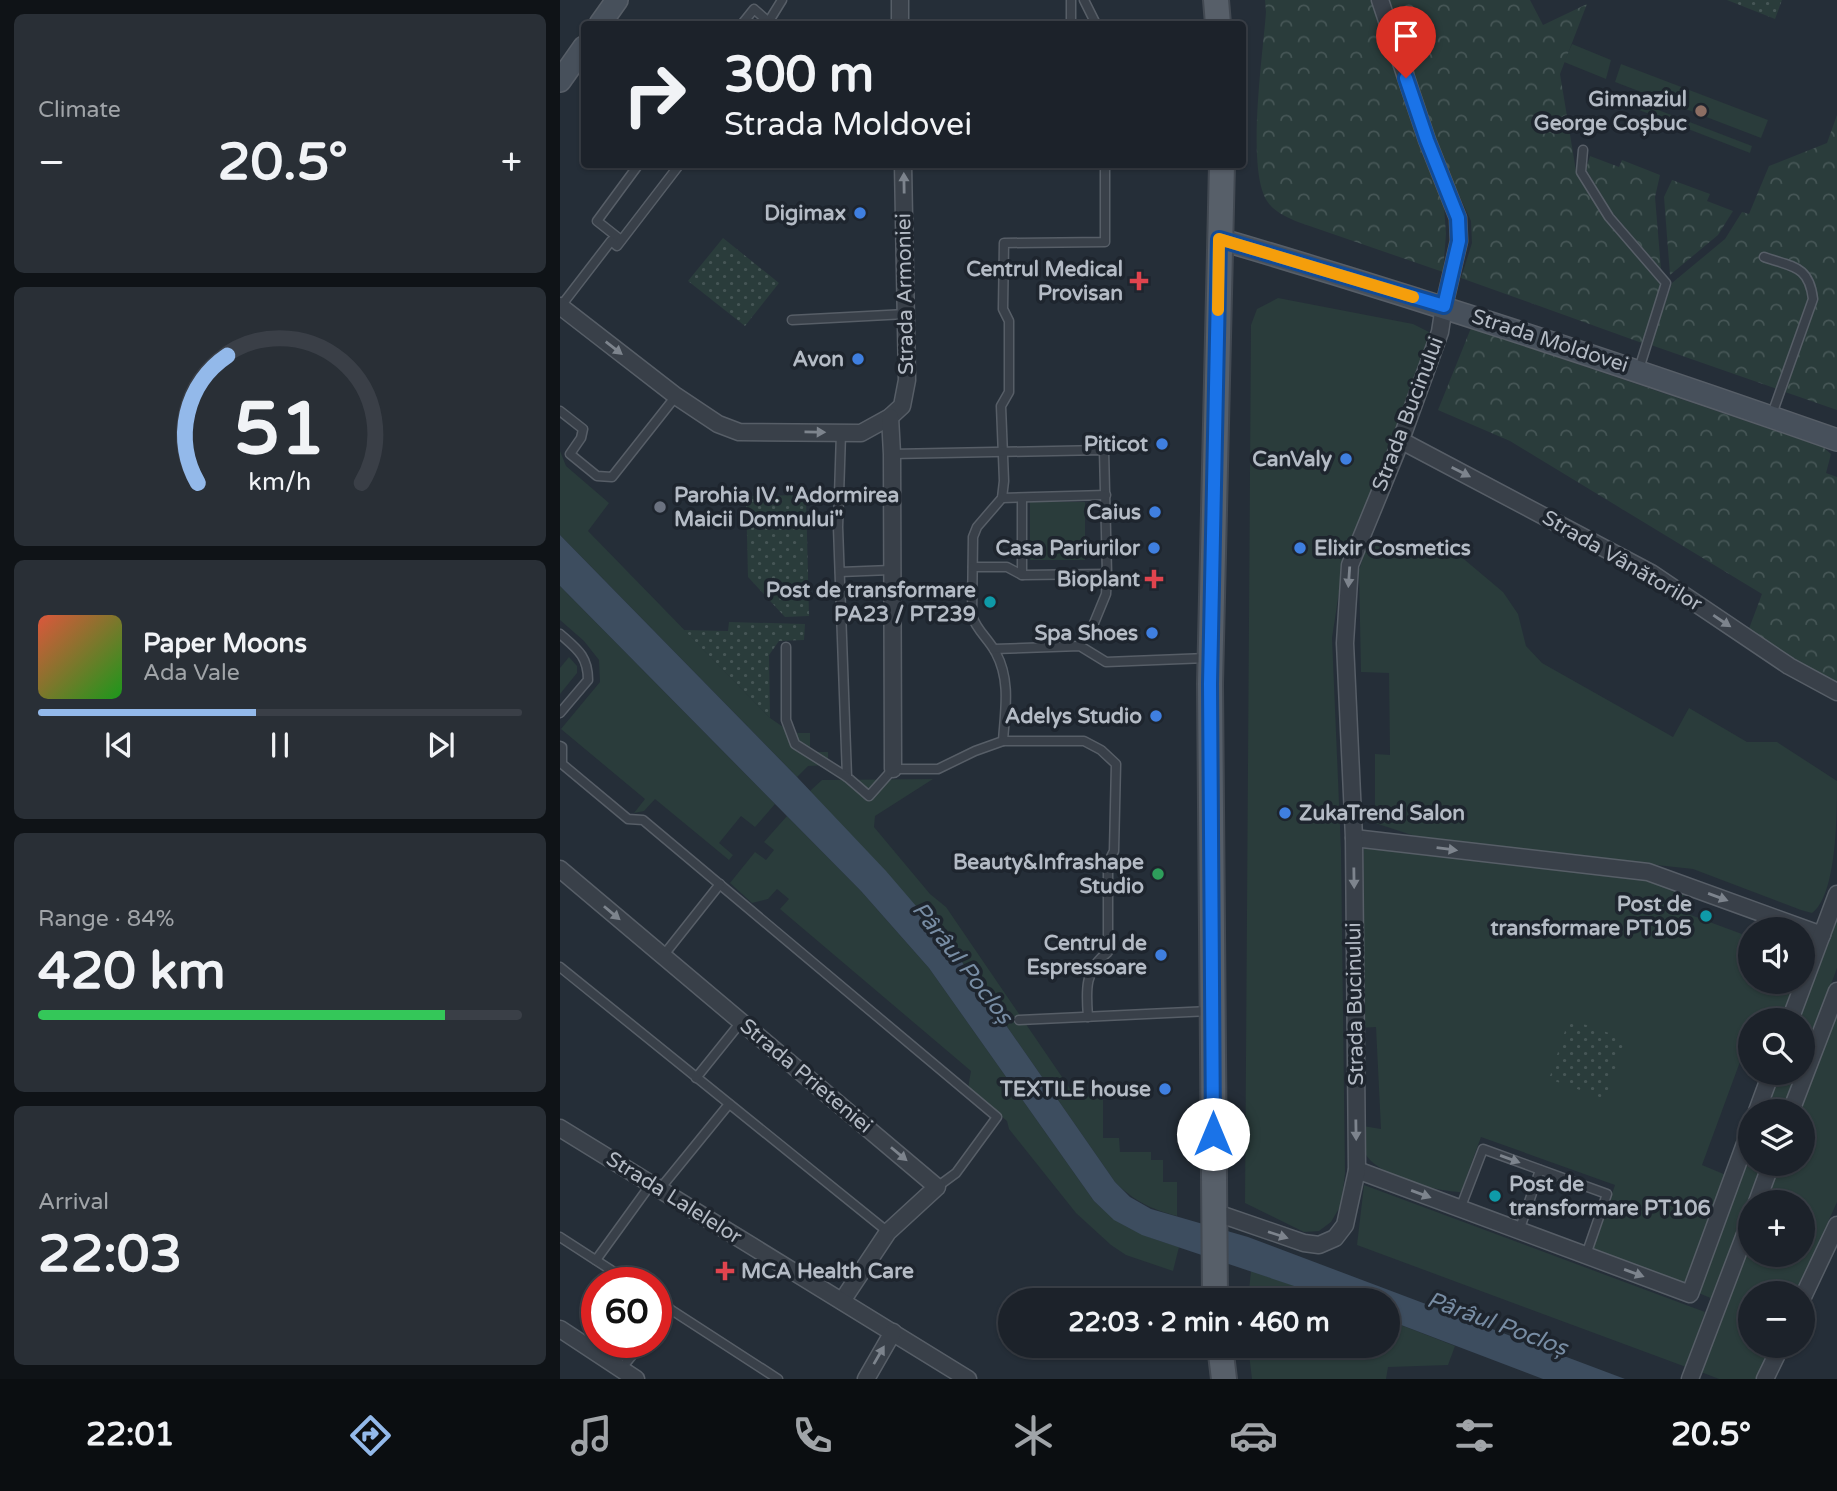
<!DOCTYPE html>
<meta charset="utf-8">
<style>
body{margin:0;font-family:"Varela Round",sans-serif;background:#292f36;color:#f1f3f6;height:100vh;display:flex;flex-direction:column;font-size:26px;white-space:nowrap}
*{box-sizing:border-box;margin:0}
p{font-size:23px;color:#a0a4a8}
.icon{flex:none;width:38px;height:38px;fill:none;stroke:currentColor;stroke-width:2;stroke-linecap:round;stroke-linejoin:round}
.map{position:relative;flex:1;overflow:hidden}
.panel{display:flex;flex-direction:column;gap:14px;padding:14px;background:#0f1317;width:560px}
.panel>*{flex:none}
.banner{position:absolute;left:21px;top:21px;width:665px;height:147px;border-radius:7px;box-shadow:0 2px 5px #0004,0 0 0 2px #3a3f47;background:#1c222a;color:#f1f3f6;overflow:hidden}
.buttons{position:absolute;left:1178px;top:917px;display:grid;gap:14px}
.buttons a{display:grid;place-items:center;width:77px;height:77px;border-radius:50%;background:#1c222a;box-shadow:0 2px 5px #0004,0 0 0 2px #3a3f47;font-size:35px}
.speed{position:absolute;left:21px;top:1267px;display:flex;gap:14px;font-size:35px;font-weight:700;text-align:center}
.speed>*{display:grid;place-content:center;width:91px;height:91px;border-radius:50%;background:#1c222a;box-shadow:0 2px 5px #0004,0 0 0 2px #3a3f47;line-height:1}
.speed .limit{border:10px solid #d22;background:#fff;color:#111}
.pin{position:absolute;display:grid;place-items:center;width:60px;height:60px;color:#fff;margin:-72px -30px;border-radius:50% 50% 50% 0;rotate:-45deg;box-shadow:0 0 7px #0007}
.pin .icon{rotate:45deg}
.me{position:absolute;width:77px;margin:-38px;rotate:0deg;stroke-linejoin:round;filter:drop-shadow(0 0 5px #0008)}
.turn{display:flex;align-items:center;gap:24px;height:147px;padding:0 28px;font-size:32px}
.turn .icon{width:91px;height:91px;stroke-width:2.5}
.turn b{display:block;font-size:49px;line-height:60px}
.big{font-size:52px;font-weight:800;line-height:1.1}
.panel .tile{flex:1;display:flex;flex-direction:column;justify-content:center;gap:10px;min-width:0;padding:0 24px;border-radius:10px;background:#292f36}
.panel .dial{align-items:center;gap:0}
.dial svg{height:182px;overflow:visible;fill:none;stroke:#3a3f47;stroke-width:7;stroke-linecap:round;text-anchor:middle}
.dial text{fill:#f1f3f6;stroke:none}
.song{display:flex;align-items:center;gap:21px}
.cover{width:84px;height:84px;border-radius:10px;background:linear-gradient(135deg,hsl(10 70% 55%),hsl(120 70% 35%))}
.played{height:7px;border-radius:4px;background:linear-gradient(90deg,#93b9ea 45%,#3a3f47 45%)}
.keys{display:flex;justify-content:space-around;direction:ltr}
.heat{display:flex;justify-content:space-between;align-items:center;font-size:38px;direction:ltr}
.charge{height:10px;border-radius:5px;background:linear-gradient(90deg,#34c759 84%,#3a3f47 0)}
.trip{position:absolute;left:438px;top:1288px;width:402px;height:70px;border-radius:35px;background:#1c222a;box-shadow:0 2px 5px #0004,0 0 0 2px #3a3f47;font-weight:800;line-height:70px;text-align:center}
.tabs{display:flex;height:112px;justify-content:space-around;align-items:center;background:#0b0e11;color:#a0a4a8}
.tabs .icon{width:49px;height:49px}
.tabs .active{color:#93b9ea}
.tabs b{font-size:32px;color:#f1f3f6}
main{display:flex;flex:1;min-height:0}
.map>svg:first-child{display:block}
.grass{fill:#2a3c3b}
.forest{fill:url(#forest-crowns)}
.park{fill:url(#park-dots)}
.water{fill:#3d4d5f}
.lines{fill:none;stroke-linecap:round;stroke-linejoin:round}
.lane-casing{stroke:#575e67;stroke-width:11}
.street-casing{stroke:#575e67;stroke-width:19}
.secondary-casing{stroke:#575e67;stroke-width:24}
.primary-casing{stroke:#424952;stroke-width:28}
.lane{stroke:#394049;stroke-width:8}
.street{stroke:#394049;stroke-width:16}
.secondary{stroke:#47505b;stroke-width:21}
.primary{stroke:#575f69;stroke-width:24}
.oneway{fill:#7d848d}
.route-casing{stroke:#114b97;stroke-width:18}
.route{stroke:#1a73e8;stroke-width:12}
.slow{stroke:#f59e0b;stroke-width:12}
.education-dot{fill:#8d6e63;stroke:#1e252e;stroke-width:2.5}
.shop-dot{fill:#3f7fe0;stroke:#1e252e;stroke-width:2.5}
.health-dot{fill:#e0444e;stroke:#1e252e;stroke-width:2.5}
.worship-dot{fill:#6b7280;stroke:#1e252e;stroke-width:2.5}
.culture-dot{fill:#0f9aa8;stroke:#1e252e;stroke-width:2.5}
.leisure-dot{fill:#2e9e5b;stroke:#1e252e;stroke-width:2.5}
.labels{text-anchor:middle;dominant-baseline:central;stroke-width:7;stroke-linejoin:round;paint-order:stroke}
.poi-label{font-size:21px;font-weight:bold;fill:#b4bbc5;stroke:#1e252e;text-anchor:end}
.street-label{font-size:21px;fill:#b4bbc5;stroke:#1e252e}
.water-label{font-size:23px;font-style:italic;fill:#788da4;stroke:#1e252e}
</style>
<main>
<section class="panel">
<div class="tile"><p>Climate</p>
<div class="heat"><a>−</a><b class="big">20.5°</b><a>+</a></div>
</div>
<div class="tile dial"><svg viewBox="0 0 100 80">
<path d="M14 69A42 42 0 1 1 86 69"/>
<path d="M14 69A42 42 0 0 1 27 13" stroke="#93b9ea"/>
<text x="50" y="56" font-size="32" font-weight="700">51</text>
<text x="50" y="72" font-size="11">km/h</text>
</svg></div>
<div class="tile">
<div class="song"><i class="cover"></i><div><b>Paper Moons</b><p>Ada Vale</p></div></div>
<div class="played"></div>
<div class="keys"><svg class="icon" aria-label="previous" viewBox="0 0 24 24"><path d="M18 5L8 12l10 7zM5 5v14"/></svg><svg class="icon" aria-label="pause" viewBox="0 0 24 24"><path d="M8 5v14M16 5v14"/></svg><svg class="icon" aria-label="next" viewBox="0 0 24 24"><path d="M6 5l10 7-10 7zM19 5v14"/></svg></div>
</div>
<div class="tile"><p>Range · 84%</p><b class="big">420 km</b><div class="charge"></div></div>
<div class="tile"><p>Arrival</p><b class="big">22:03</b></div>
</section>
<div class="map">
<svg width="1277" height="1379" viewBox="0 0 1277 1379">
<defs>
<pattern id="forest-crowns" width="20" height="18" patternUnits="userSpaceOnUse" patternTransform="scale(1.75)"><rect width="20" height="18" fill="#2a3c3b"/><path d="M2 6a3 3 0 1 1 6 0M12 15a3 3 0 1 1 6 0" fill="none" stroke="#465656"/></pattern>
<pattern id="park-dots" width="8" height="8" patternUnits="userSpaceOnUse" patternTransform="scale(1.75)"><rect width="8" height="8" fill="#2a3c3b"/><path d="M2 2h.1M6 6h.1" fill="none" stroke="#465656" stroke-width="1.8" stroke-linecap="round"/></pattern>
</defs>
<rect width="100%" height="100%" fill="#252e38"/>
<!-- grass -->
<g class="grass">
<polygon points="1012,44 1051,60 1046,79 1004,62"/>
<polygon points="1061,64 1208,120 1201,138 1055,82"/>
<polygon points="1062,96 1192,146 1190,153 1061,103"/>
<polygon points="718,298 853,324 869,332 867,348 782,572 772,638 781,850 785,1174 781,1205 771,1222 759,1231 744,1232 685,1203 691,325 697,309"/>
<polygon points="0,451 6,466 49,503 28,531 210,718 232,733 250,733 250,752 268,752 268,765 248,766 237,777 0,535"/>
<rect x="470" y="502" width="55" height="58"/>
<path d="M863,541L899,555L943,592L958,614L966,646L982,663L1113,737L1129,708L1187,742H1217L1277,781C1277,815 1277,895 1252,913L1241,910L1133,869L867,840L815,823V754L830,755L829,673L801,672L799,570L808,542L857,559Z"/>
<polygon points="0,586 215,804 195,827 181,816 159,843 173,855 169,860 95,799 84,811 74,813 85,799 1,729 40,682 39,660 24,641 0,620"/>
<polygon points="9,657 17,666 17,673 0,694 0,668"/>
<path d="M373,779L315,816L314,827L370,894L386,907L515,1096L543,1097V1138H559L560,1152H591V1160H603V1182H617V1216C591,1209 574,1201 555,1182L393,949L250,791L262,780Z"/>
<path d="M227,816L301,891L369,968L534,1201C563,1229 581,1235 619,1247L613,1271L566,1255L551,1245L516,1213L449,1129L447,1121L408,1088L411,1071L220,909L229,899L217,889L208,899L192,903L170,883L195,852L206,860L214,850L204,842Z"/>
<path d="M804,846L1087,878L1125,891L1120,911L1190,937V982H1236L1222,1020H1190V1041L1188,1040L1142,1165L1166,1175L1124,1284L1033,1250L1055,1185L921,1137L901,1192C878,1192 815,1175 805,1153C801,1144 803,1135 803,1126L821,1129L816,1027L800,1028Z"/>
<polygon points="1277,919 1277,968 1243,1060 1242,1020 1239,1020"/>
<polygon points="1277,1015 1277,1202 1236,1293 1190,1293 1190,1346 1213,1346 1198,1379 1159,1379 1141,1372 1190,1244 1190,1255 1242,1255 1242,1202 1206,1202 1220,1164 1242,1164 1242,1111 1240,1111"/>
<polygon points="1219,1073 1238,1073 1223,1111 1204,1111"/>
<polygon points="1190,1149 1190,1164 1203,1164 1153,1299 1136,1292"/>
<polygon points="804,1185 1145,1312 1126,1367 797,1245"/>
<polygon points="691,1271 776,1300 688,1300"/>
<polygon points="828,1320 895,1346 888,1365 828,1367 826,1379 692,1379 688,1346 828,1346"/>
</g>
<!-- forest -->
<g class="forest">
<path d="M705,0H811L859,143L884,206L886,234L883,272L738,222C727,217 714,212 707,201C686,168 703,54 706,12Z"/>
<polygon points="828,0 970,0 983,25 1027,4 1000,74 1016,171 1047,222 1101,285 1082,343 901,278 912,243 911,221 876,144"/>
<polygon points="1277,115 1277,410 1091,345 1112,283 1165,239 1182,212 1189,214 1209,166 1267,143"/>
<polygon points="1030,156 1059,167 1062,160 1100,175 1095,197 1101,269 1051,211 1026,169"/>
<polygon points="1112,180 1150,194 1147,201 1173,211 1158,235 1110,275 1104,197"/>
<polygon points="911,328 1263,447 1271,454 1266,473 1277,477 1277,684 1187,634 1202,594 950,441 878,410"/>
</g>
<!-- park -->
<g class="park">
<polygon points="1167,0 1222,0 1215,19"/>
<polygon points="163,238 219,283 185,326 128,281"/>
<polygon points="246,495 249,616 225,617 188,577 186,496"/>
<polygon points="169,622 245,624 244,640 219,641 209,655 210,718 124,630 168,631"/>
<polygon points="1009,1019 1066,1039 1045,1099 989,1079"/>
</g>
<!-- water -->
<polygon class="water" points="0,535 237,777 326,871 393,949 555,1182 570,1197 591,1209 688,1237 1065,1379 983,1379 828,1320 828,1300 776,1300 582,1235 554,1220 534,1201 369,968 301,891 0,586"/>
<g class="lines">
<defs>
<g id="lane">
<polyline points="524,0 536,24"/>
<polyline points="209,21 222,0"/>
<polyline points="182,24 194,9 211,24"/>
<polyline points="511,24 511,0"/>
<polyline points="1023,150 1021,172 1049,217 1106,283 1079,369"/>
<polyline points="61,240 37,221 79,164"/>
<path d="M1204,257C1232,267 1249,265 1253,299L1211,417"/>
<polyline points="1,306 51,241 57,246 120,164"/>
<polyline points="232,320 346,314"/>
<polyline points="0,411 23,429 21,438 10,454 37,476 52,477 116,396"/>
<path d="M281,433L278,527L287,777L309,796L333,769H378L415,751L443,741C445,711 451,681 436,653C429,639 417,631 412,616L413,537L417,527L442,498L444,481L441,406L449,392V321L443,309L444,243L545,242V164"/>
<polyline points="332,454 544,450 547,574 546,594 532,628"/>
<polyline points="442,498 546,495"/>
<polyline points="462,498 462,575"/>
<polyline points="413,567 447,567 462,575 547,574"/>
<polyline points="280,572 331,570"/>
<path d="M0,634C17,649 28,656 28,680L0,713"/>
<polyline points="226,647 226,720 235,744 287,777"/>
<polyline points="434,649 520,646 546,662 647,658"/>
<path d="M443,741H524L541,750L556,764L554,851L548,863V952C524,970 526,991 528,1017"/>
<polyline points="0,746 2,747 2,764 68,819 83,820 437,1117 396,1173 377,1187"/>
<polyline points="103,956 160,884"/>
<polyline points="0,967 328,1232"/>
<polyline points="459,1020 650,1011"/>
<polyline points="136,1078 181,1022"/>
<polyline points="99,1190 169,1104"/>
<polyline points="900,1209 923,1149 1047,1194 1026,1255"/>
<polyline points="959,1231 980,1170"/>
<polyline points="0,1237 71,1283"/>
<polyline points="36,1260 91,1184"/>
<polyline points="96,1300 218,1379"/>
<polyline points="96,1326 110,1309"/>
<polyline points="61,1369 83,1342"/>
</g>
<g id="street">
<polyline points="340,0 340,24"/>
<polyline points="0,306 116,396 158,424 179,432 301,433 330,417 342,406 347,380 343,164"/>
<polyline points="330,417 332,454 333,769"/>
<polyline points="840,440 1091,573 1229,666 1277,692"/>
<polyline points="794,838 1088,872 1262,935"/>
<polyline points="0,869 377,1187 328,1232 282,1301"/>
<polyline points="1230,1020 1277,894"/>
<polyline points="1197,1111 1211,1073"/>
<polyline points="1231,1111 1277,991"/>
<polyline points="0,1128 408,1379"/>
<polyline points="797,1170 1130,1294 1190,1130"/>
<polyline points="1197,1202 1211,1164"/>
<polyline points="654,1212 744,1243 759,1245 775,1238 785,1225 797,1170 794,838 785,643 790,565 838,448 880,332 884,306 899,241 898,218 867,140 820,0"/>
<polyline points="1242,1299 1277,1225"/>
<polyline points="0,1329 76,1379"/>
<polyline points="306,1379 333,1332"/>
<polyline points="1130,1379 1190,1221"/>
<polyline points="1205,1379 1221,1346"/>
</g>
<g id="secondary">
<polyline points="40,24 57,0"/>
<polyline points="0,81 24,47"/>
<path d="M659,239C867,300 1072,368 1277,440"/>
</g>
<g id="primary">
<polyline points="656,0 658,24"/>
<polyline points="655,1300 650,684 662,164"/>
<polyline points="660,1346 664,1379"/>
</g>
</defs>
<!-- lane casing -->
<use href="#lane" class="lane-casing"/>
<!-- street casing -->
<use href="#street" class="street-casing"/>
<!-- secondary casing -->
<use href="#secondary" class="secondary-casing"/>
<!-- primary casing -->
<use href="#primary" class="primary-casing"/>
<!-- lane -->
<use href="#lane" class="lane"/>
<!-- street -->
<use href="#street" class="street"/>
<!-- secondary -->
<use href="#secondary" class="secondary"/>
<!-- primary -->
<use href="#primary" class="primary"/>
</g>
<!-- one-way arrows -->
<defs><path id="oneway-solid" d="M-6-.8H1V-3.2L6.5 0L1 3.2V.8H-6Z" transform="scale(1.75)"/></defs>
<g class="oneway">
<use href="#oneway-solid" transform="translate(344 183) rotate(-91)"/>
<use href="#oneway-solid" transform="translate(54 348) rotate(38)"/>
<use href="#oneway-solid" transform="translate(255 432) rotate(1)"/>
<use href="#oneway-solid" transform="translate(901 472) rotate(27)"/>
<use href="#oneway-solid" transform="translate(789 577) rotate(94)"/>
<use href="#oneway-solid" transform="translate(1162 621) rotate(34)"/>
<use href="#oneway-solid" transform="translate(887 849) rotate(7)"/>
<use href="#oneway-solid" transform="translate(794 878) rotate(89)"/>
<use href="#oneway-solid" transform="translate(1158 897) rotate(20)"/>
<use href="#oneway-solid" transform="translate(52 913) rotate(40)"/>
<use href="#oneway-solid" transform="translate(796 1130) rotate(89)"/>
<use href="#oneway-solid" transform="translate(339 1154) rotate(40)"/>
<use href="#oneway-solid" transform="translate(950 1159) rotate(20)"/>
<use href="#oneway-solid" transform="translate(861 1194) rotate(20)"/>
<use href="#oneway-solid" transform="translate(718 1235) rotate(18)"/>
<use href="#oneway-solid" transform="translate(1074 1273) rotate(20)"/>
<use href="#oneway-solid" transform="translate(319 1355) rotate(-60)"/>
</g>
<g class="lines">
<defs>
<polyline id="route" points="653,1134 650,684 659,239 884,306 899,241 898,218 867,140 846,78"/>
</defs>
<!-- route casing -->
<use href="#route" class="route-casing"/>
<!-- route -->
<use href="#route" class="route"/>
<!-- slow -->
<polyline class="slow" points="658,310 659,239 853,297"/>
</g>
<!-- markers -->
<circle class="education-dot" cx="1141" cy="111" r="7"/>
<g class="shop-dot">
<circle cx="300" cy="213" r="7"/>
<circle cx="298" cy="359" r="7"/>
<circle cx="602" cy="444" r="7"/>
<circle cx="786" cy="459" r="7"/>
<circle cx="595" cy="512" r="7"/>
<circle cx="594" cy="548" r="7"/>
<circle cx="740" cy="548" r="7"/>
<circle cx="592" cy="633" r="7"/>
<circle cx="596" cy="716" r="7"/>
<circle cx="725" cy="813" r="7"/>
<circle cx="601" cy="955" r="7"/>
<circle cx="605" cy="1089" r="7"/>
</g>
<g class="health-dot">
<path d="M575.5 270.5h7v7h7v7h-7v7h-7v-7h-7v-7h7z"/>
<path d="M590.5 568.5h7v7h7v7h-7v7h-7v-7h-7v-7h7z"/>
<path d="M161.5 1260.5h7v7h7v7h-7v7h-7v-7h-7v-7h7z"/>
</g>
<circle class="worship-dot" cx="100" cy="507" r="7"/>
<g class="culture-dot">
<circle cx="430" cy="602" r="7"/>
<circle cx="1146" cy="916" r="7"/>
<circle cx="935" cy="1196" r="7"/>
</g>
<circle class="leisure-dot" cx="598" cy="874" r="7"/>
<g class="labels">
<!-- poi labels -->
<g class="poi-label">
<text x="1127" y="99">Gimnaziul<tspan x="1127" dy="24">George Coșbuc</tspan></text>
<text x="286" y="213">Digimax</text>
<text x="563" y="269">Centrul Medical<tspan x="563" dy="24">Provisan</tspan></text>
<text x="284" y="359">Avon</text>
<text x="588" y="444">Piticot</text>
<text x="772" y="459">CanValy</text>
<text x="114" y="495" text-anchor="start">Parohia IV. "Adormirea<tspan x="114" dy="24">Maicii Domnului"</tspan></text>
<text x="581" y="512">Caius</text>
<text x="580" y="548">Casa Pariurilor</text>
<text x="754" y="548" text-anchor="start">Elixir Cosmetics</text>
<text x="580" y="579">Bioplant</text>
<text x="416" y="590">Post de transformare<tspan x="416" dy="24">PA23 / PT239</tspan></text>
<text x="578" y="633">Spa Shoes</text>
<text x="582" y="716">Adelys Studio</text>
<text x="739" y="813" text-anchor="start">ZukaTrend Salon</text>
<text x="584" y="862">Beauty&amp;Infrashape<tspan x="584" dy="24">Studio</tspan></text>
<text x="1132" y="904">Post de<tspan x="1132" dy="24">transformare PT105</tspan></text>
<text x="587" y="943">Centrul de<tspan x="587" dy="24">Espressoare</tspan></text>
<text x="591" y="1089">TEXTILE house</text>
<text x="949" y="1184" text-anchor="start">Post de<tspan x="949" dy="24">transformare PT106</tspan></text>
<text x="181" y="1271" text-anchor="start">MCA Health Care</text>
</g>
<!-- street labels -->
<g class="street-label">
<text transform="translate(345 294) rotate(-91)">Strada Armoniei</text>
<text transform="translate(990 341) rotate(18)">Strada Moldovei</text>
<text transform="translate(848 414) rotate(-69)">Strada Bucinului</text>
<text transform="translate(1062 561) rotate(30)">Strada Vânătorilor</text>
<text transform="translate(795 1004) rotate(-91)">Strada Bucinului</text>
<text transform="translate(246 1076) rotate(40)">Strada Prieteniei</text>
<text transform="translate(114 1198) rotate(32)">Strada Lalelelor</text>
</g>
<!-- water labels -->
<g class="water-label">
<text transform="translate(402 963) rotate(52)">Pârâul Pocloș</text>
<text transform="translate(937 1324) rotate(20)">Pârâul Pocloș</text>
</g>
</g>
</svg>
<div class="buttons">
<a><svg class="icon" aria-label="sound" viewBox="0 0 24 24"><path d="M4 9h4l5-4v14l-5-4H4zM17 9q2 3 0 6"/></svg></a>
<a><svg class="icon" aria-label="search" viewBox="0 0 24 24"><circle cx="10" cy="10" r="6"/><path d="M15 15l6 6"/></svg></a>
<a><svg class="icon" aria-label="layers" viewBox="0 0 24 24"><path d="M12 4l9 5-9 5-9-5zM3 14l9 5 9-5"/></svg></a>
<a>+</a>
<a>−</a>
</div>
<div class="speed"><div class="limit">60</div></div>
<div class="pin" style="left:846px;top:78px;background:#d93025"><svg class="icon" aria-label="arrive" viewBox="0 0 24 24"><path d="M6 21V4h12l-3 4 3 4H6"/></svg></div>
<svg class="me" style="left:653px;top:1134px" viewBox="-20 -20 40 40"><circle r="19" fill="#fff"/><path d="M0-13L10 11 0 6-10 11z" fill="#1a73e8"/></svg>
<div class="trip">22:03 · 2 min · 460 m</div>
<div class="banner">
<div class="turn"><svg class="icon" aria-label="right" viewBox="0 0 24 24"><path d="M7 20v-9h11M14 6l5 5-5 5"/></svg><div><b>300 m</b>Strada Moldovei</div></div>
</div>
</div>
</main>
<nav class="tabs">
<b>22:01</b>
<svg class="icon active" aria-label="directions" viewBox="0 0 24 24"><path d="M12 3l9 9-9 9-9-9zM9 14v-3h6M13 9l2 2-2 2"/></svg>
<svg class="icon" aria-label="music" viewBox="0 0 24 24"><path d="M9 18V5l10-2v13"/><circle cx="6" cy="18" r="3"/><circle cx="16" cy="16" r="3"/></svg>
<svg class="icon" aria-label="phone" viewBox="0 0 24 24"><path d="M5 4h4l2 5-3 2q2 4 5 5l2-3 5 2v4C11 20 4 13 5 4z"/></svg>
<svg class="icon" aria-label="climate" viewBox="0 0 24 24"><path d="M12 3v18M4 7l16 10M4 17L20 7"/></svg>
<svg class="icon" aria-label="car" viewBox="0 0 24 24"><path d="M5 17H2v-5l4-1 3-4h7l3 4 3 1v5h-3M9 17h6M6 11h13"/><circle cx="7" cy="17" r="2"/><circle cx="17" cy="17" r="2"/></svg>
<svg class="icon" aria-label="filters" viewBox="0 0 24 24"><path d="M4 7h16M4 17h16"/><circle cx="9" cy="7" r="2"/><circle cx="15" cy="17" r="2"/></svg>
<b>20.5°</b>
</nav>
